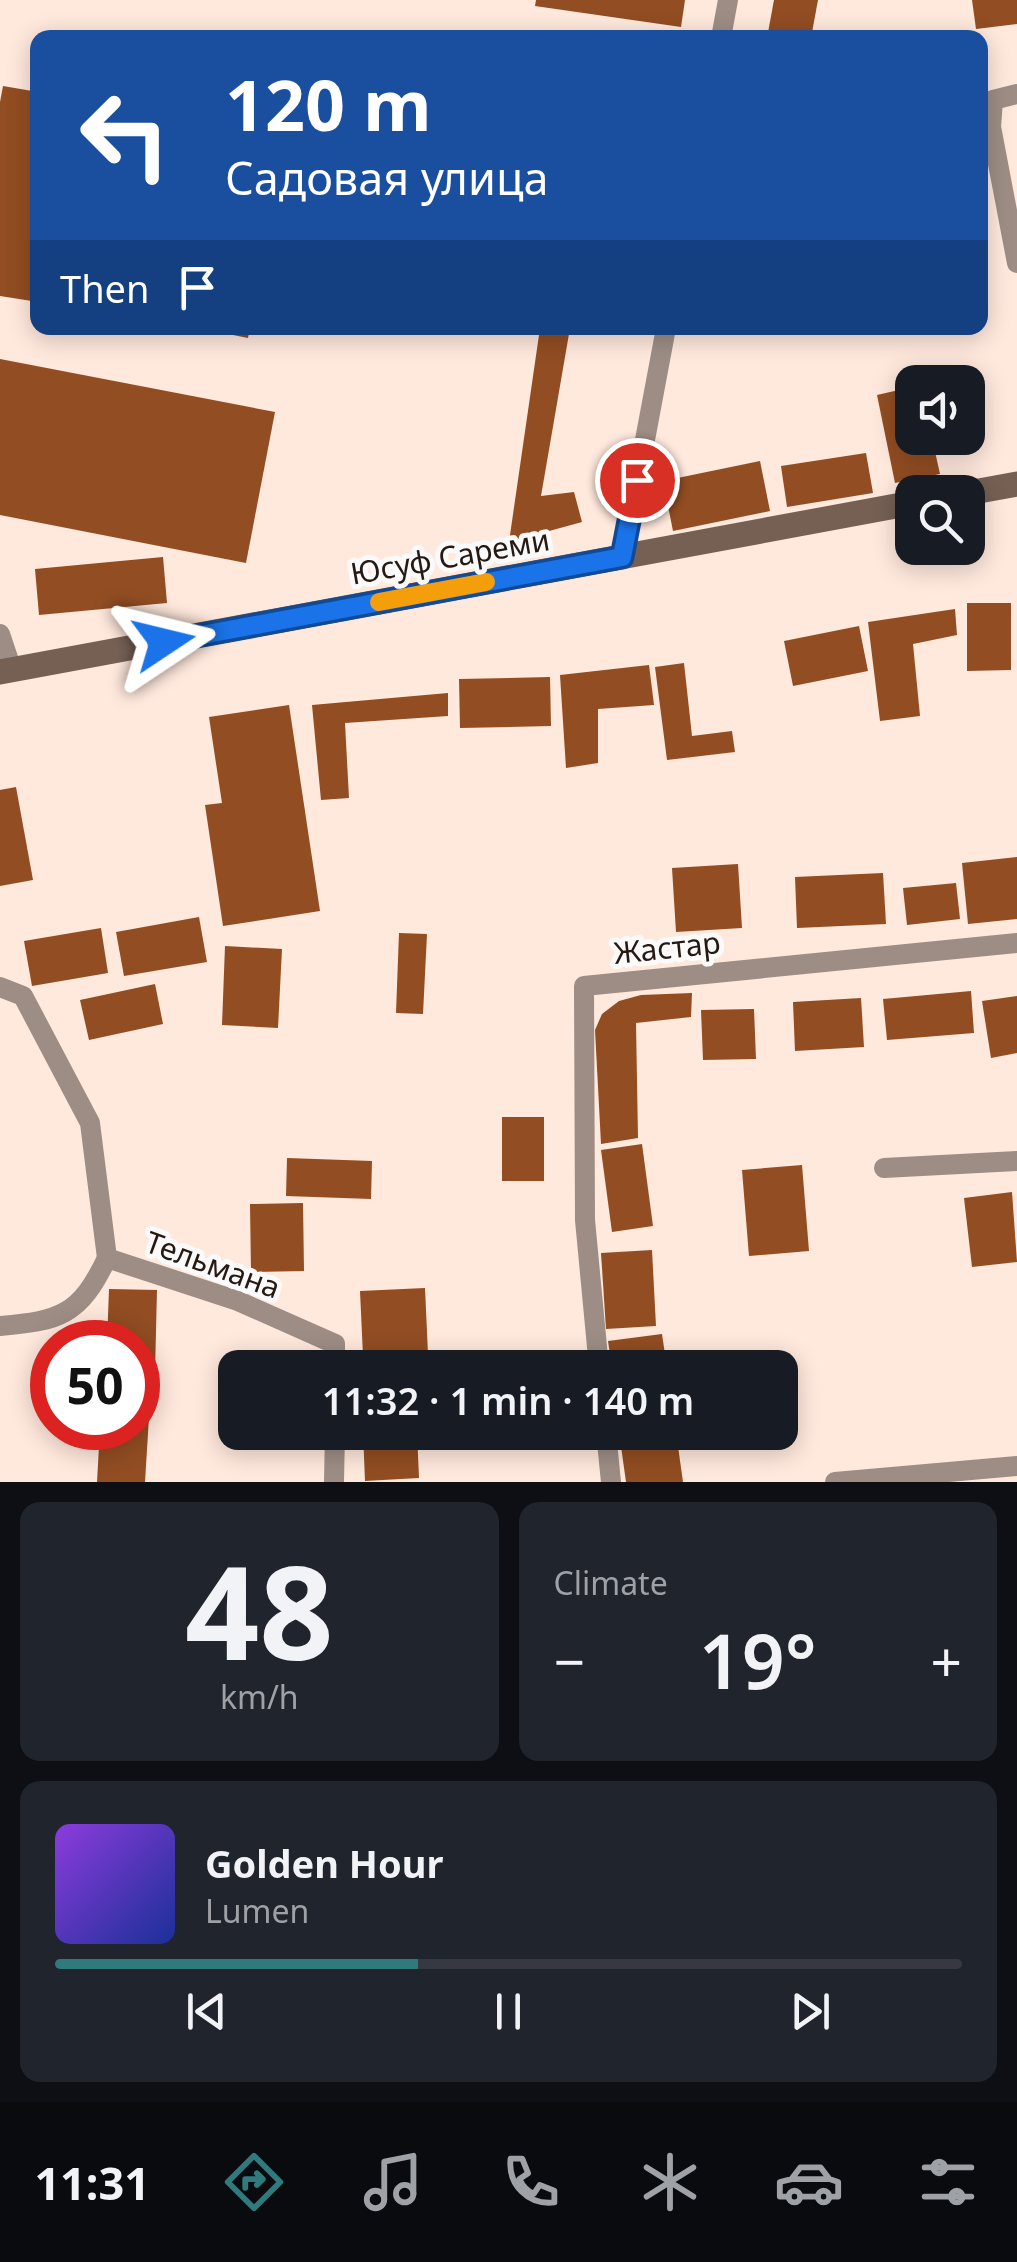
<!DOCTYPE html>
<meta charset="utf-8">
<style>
body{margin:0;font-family:"Noto Sans",sans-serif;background:#20242c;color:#f1f3f6;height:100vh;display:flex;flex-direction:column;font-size:38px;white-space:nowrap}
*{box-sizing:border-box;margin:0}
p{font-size:32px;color:#9ea1a6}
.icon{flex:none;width:55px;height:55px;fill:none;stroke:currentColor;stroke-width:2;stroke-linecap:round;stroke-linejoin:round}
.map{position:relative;height:1482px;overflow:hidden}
.drawer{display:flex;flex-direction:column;gap:20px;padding:20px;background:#0d0f14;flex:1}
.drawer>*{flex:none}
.top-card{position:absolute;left:30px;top:30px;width:958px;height:305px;border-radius:20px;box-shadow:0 5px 25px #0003;background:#1a4fa0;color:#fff;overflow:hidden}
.fabs{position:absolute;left:895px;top:365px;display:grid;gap:20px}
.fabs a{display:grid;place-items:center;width:90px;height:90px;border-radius:20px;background:#171b24;box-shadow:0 5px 25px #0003;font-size:50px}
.speed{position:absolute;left:30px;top:1320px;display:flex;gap:20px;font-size:50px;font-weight:700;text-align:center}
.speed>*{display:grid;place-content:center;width:130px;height:130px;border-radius:50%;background:#171b24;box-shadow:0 5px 25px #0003;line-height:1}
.speed .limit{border:15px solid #d22;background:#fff;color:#111}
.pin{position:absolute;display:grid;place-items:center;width:85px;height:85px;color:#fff;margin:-42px;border:5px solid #fff;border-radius:50%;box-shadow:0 2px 10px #0007}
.me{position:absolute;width:110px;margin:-55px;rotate:80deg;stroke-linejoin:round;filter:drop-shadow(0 0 8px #0008)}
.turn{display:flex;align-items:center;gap:35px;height:210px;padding:0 30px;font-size:45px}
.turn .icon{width:130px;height:130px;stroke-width:2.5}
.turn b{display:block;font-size:70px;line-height:85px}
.then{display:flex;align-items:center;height:95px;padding:0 30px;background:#0003;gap:20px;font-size:38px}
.big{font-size:75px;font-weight:600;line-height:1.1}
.drawer .card{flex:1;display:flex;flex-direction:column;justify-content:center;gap:15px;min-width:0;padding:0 35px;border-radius:20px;background:#20242c}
.drawer .dial{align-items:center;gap:0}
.dial b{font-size:130px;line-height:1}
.song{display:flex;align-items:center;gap:30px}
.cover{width:120px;height:120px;border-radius:15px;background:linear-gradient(135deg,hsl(270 70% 55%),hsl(230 70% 35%))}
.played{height:10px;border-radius:5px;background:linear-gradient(90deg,#307a7d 40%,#363941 40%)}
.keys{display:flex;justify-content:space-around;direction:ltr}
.heat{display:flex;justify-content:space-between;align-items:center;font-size:55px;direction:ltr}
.drawer .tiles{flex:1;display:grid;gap:20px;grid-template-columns:1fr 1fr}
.card:last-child{grid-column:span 2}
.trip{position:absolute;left:218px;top:1350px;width:580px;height:100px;border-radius:20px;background:#171b24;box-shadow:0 5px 25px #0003;font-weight:600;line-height:100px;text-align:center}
.tabs{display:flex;height:160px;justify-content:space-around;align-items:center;background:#090b0e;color:#9ea1a6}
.tabs .icon{width:70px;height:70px}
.tabs .selected{color:#307a7d}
.tabs b{font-size:45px;color:#f1f3f6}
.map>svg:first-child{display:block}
.building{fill:#924d22}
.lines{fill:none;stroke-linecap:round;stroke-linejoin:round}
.minor{stroke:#9d8d85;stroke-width:20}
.secondary{stroke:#766054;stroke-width:25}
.route-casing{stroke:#114b97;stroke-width:25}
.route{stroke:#1a73e8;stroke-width:18}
.slow{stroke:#f59e0b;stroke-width:18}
.labels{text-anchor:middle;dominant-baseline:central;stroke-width:10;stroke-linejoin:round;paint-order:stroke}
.street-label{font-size:30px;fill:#261912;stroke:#fafafa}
</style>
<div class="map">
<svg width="1017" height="1482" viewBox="0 0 1017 1482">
<rect width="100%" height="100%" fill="#ffe8dc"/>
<!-- building -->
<g class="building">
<polygon points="536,0 685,0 681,27 535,6"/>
<polygon points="774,0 818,0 811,38 767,38"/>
<polygon points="972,0 1017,0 1017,24 976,29"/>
<polygon points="3,86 38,92 38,302 0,296 0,102"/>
<polygon points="198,328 250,328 248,338"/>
<polygon points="540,328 570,328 541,496 574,492 582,522 509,542"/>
<polygon points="0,359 275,412 246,563 0,515"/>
<polygon points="912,387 912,438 932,438 940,474 895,483 877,395"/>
<polygon points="866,453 873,493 787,507 781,466"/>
<polygon points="760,461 770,511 673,531 663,481"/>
<polygon points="163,557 167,603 39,615 35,569"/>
<polygon points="967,603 1011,603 1011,670 967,671"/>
<polygon points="955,609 957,635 913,644 920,716 880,721 868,622"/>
<polygon points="859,626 868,671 793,686 784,641"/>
<polygon points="684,663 692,736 732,731 735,752 667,760 655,667"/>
<polygon points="649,665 654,705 598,709 598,763 566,768 560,675"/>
<polygon points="550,677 551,726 460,728 459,679"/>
<polygon points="448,693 448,716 345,723 349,798 321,800 312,705"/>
<polygon points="289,705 320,911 223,926 205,805 222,803 209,717"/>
<polygon points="16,787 33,880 0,886 0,790"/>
<polygon points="1017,857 1017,919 968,924 962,863"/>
<polygon points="738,864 742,928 676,932 672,868"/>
<polygon points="883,873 886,924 797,928 795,877"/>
<polygon points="956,883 960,919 907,925 903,888"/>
<polygon points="199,917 207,962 124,976 116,932"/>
<polygon points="101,928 108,973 32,986 24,941"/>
<polygon points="399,933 427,934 423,1014 396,1013"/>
<polygon points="225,946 282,949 278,1028 222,1025"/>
<polygon points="155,984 163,1024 89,1040 80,1000"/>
<polygon points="971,991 974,1033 887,1040 883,999"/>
<polygon points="692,993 691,1017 636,1023 638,1138 601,1144 595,1030 602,1014 619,1001 641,995"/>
<polygon points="1017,996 1017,1053 991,1058 982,1001"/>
<polygon points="861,998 864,1047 795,1051 793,1002"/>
<polygon points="754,1009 756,1059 703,1060 701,1010"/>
<rect x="502" y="1117" width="42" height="64"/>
<polygon points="642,1144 653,1226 612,1232 601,1150"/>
<polygon points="287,1158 372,1161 371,1199 286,1196"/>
<polygon points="802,1165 809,1251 749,1256 742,1170"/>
<polygon points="1012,1192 1017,1262 972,1267 964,1198"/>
<polygon points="303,1203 304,1271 251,1272 250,1204"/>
<polygon points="652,1250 656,1326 606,1329 601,1253"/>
<polygon points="425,1288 428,1354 363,1356 360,1291"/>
<polygon points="109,1289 157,1290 155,1372 138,1372 138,1342 107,1342"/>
<polygon points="662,1334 667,1368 612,1368 608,1341"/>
<polygon points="138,1401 150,1401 145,1482 97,1482 100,1428 138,1428"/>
<polygon points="363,1432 417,1432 419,1478 365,1481"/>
<polygon points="619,1432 676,1432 683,1482 626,1482"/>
</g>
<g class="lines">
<!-- minor -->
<g class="minor">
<polyline points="721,38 728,0"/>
<polyline points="1017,94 993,100 991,127 1017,263"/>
<polyline points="623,557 666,328"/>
<polyline points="0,634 12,670"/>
<polyline points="0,987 23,996 90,1123 107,1258 238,1301 335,1344 335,1368"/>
<polyline points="884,1168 1017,1161"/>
<path d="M0,1326C60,1321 80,1315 107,1258"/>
<polyline points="599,1368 585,1220 584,986 1017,943"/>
<polyline points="606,1432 611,1482"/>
<polyline points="334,1482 335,1432"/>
<polyline points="835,1482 1017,1466"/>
</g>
<!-- secondary -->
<g class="secondary">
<polyline points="968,493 1017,484"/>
<polyline points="0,672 912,503"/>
</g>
</g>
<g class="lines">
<defs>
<polyline id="route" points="164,642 622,557 637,480"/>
</defs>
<!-- route casing -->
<use href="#route" class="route-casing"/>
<!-- route -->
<use href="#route" class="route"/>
<!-- slow -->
<polyline class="slow" points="379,602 486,582"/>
</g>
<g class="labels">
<!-- street labels -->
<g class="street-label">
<text transform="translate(450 556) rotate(-10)">Юсуф Сареми</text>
<text transform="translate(667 947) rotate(-6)">Жастар</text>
<text transform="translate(213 1264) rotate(20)">Тельмана</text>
</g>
</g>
</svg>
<div class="fabs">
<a><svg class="icon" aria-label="sound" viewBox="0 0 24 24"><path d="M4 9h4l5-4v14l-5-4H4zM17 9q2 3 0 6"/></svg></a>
<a><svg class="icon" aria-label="search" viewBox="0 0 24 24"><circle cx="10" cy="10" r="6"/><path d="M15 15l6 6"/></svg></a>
</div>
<div class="speed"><div class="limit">50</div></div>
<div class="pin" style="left:637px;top:480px;background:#d93025"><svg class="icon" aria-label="arrive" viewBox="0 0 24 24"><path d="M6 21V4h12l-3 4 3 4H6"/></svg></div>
<svg class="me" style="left:164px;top:642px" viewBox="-20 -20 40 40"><path d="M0-17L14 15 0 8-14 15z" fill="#1a73e8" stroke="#fff" stroke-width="4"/></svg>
<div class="trip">11:32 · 1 min · 140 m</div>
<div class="top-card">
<div class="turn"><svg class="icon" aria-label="left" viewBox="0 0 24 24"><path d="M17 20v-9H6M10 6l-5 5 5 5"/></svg><div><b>120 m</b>Садовая улица</div></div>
<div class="then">Then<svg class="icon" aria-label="arrive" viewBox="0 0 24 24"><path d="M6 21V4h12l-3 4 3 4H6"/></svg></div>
</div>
</div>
<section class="drawer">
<div class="tiles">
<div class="card dial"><b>48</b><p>km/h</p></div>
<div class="card"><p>Climate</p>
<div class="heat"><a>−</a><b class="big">19°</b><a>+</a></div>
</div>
<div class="card">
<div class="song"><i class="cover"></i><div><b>Golden Hour</b><p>Lumen</p></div></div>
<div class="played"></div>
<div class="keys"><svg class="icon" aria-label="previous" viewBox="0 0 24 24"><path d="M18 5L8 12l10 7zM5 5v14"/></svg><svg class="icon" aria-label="pause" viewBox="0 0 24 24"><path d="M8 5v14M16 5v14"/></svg><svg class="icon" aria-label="next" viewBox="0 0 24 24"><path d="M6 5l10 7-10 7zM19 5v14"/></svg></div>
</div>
</div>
</section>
<nav class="tabs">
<b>11:31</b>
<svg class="icon selected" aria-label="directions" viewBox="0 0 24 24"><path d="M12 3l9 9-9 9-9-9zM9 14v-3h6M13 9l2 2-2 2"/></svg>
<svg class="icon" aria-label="music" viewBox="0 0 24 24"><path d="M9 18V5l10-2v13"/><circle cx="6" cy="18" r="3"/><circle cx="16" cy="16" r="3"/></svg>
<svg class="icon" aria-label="phone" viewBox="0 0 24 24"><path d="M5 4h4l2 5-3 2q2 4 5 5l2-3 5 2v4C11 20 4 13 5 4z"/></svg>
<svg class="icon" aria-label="climate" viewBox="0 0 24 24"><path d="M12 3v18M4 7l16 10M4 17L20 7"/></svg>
<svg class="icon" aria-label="car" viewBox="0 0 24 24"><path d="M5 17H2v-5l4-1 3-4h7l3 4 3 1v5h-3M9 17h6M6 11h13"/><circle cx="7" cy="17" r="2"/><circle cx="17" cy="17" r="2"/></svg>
<svg class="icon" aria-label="filters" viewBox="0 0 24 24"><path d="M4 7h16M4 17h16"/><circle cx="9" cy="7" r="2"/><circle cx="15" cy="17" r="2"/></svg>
</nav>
